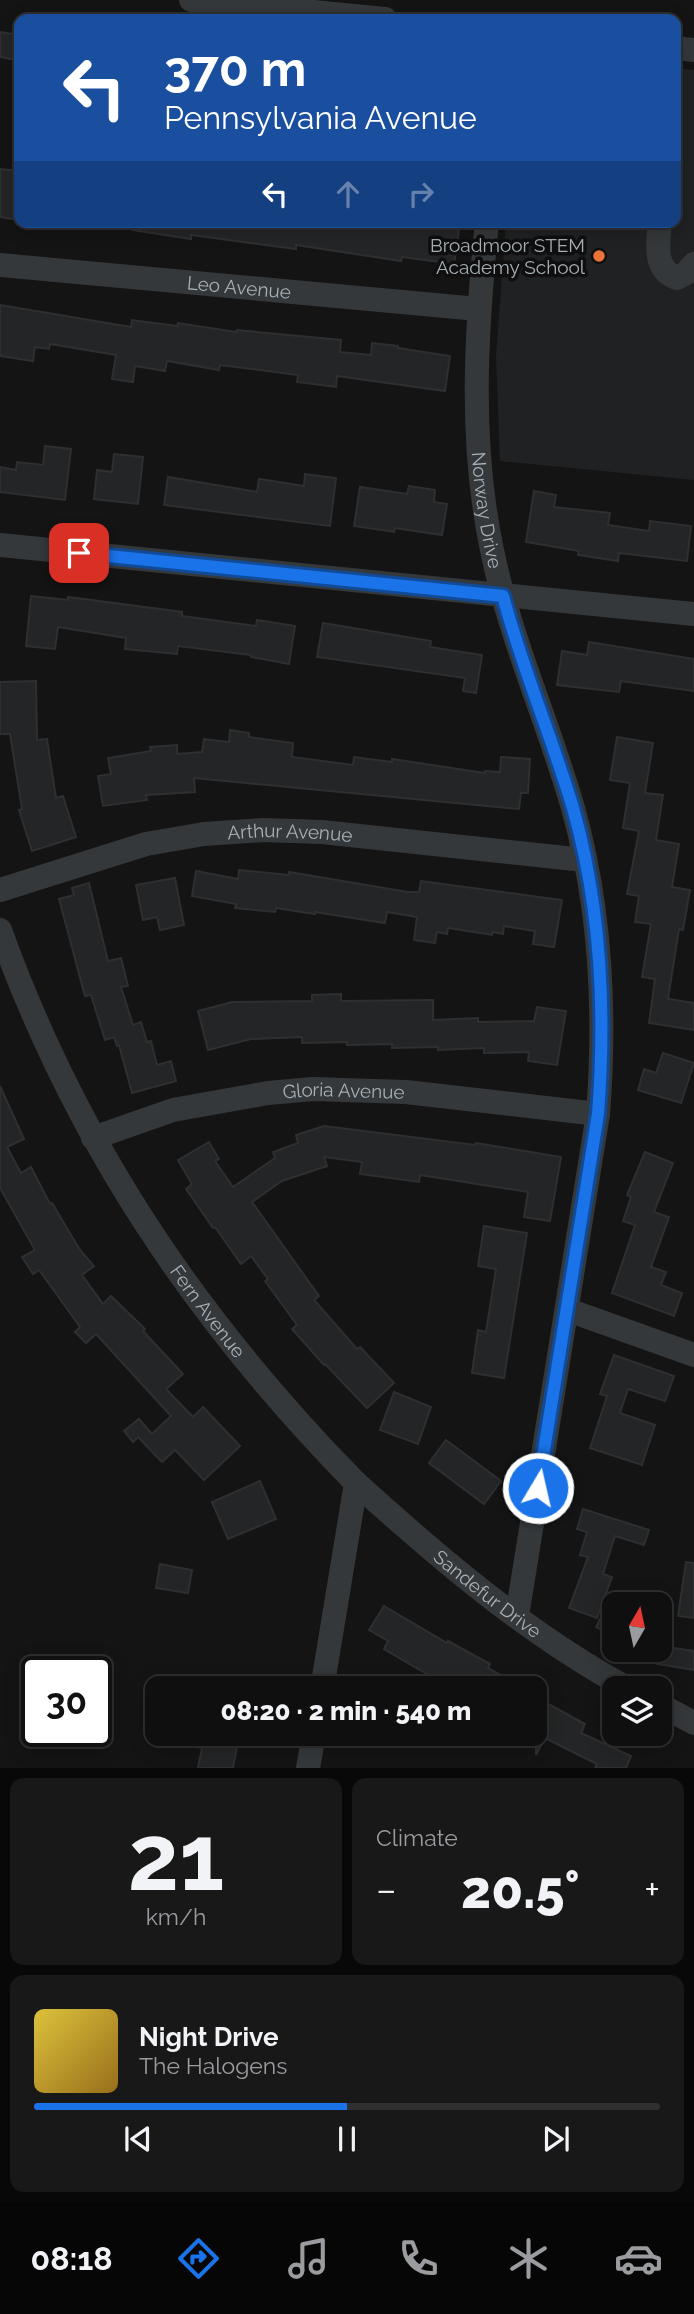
<!DOCTYPE html>
<meta charset="utf-8">
<style>
body{margin:0;font-family:Raleway,sans-serif;background:#181819;color:#f1f3f6;height:100vh;display:flex;flex-direction:column;font-size:26px;white-space:nowrap}
*{box-sizing:border-box;margin:0}
p{font-size:23px;color:#9b9c9f}
.icon{flex:none;width:38px;height:38px;fill:none;stroke:currentColor;stroke-width:2;stroke-linecap:round;stroke-linejoin:round}
.map{position:relative;height:1768px;overflow:hidden}
.side{display:flex;flex-direction:column;gap:10px;padding:10px;background:#080809;flex:1}
.side>*{flex:none}
.banner{position:absolute;left:14px;top:14px;width:667px;height:214px;border-radius:14px;box-shadow:0 4px 18px #0003,0 0 0 2px #2f2f30;background:#1a4fa0;color:#fff;overflow:hidden}
.needle{width:46px;rotate:9deg}
.controls{position:absolute;left:602px;top:1592px;display:grid;gap:14px}
.controls a{display:grid;place-items:center;width:70px;height:70px;border-radius:14px;background:#0f0f10;box-shadow:0 4px 18px #0003,0 0 0 2px #2f2f30;font-size:35px}
.speed{position:absolute;left:21px;top:1656px;display:flex;gap:14px;font-size:35px;font-weight:700;text-align:center}
.speed>*{display:grid;place-content:center;width:91px;height:91px;border-radius:50%;background:#0f0f10;box-shadow:0 4px 18px #0003,0 0 0 2px #2f2f30;line-height:1}
.speed .limit{border:4px solid #111;border-radius:10px;background:#fff;color:#111}
.pin{position:absolute;display:grid;place-items:center;width:60px;height:60px;color:#fff;margin:-30px;border-radius:14px;box-shadow:0 4px 10px #0006}
.me{position:absolute;width:77px;margin:-38px;rotate:9deg;stroke-linejoin:round;filter:drop-shadow(0 0 5px #0008)}
.turn{display:flex;align-items:center;gap:24px;height:147px;padding:0 35px;font-size:32px}
.turn .icon{width:91px;height:91px;stroke-width:2.5}
.turn b{display:block;font-size:49px;line-height:60px}
.lanes{display:flex;align-items:center;height:66px;padding:0 35px;background:#0003;justify-content:center;gap:35px;direction:ltr}
.lanes .off{opacity:.35}
.big{font-size:52px;font-weight:800;line-height:1.1}
.side .card{flex:1;display:flex;flex-direction:column;justify-content:center;gap:10px;min-width:0;padding:0 24px;border-radius:14px;background:#181819}
.side .dial{align-items:center;gap:0}
.dial b{font-size:91px;line-height:1}
.song{display:flex;align-items:center;gap:21px}
.cover{width:84px;height:84px;border-radius:10px;background:linear-gradient(135deg,hsl(50 70% 55%),hsl(40 70% 35%))}
.played{height:7px;border-radius:4px;background:linear-gradient(90deg,#1a73e8 50%,#2f2f30 50%)}
.keys{display:flex;justify-content:space-around;direction:ltr}
.heat{display:flex;justify-content:space-between;align-items:center;font-size:38px;direction:ltr}
.side .tiles{flex:1;display:grid;gap:10px;grid-template-columns:1fr 1fr}
.card:last-child{grid-column:span 2}
.trip{position:absolute;left:145px;top:1676px;width:402px;height:70px;border-radius:14px;background:#0f0f10;box-shadow:0 4px 18px #0003,0 0 0 2px #2f2f30;font-weight:800;line-height:70px;text-align:center}
.menu{display:flex;height:112px;justify-content:space-around;align-items:center;background:#060606;color:#9b9c9f}
.menu .icon{width:49px;height:49px}
.menu .current{color:#1a73e8}
.menu b{font-size:32px;color:#f1f3f6}
.map>svg:first-child{display:block}
.built{fill:#202122}
.building{fill:#242526;stroke:#2e2f31;stroke-width:2}
.lines{fill:none;stroke-linecap:round;stroke-linejoin:round}
.minor{stroke:#35383a;stroke-width:24}
.route-casing{stroke:#114b97;stroke-width:18}
.route{stroke:#1a73e8;stroke-width:12}
.poi-dot{fill:#e87439;stroke:#0f0f10;stroke-width:2.5}
.labels{text-anchor:middle;dominant-baseline:central;stroke-width:7;stroke-linejoin:round;paint-order:stroke}
.poi-label{font-size:19px;fill:#a6b0b5;stroke:#0f0f10;text-anchor:end}
.street-label{font-size:19px;fill:#a6b0b5;stroke:#0f0f10}
</style>
<div class="map">
<svg width="694" height="1768" viewBox="0 0 694 1768">
<rect width="100%" height="100%" fill="#141415"/>
<!-- built -->
<polygon class="built" points="676,68 694,70 694,480 500,461 496,356 506,222 676,222"/>
<!-- building -->
<g class="building">
<polygon points="0,32 19,35 16,60 0,57"/>
<polygon points="0,169 19,171 19,220 0,217"/>
<polygon points="133,222 460,222 454,264 402,257 401,261 296,245 296,249 191,235 191,239 132,230"/>
<polygon points="0,305 131,327 132,320 177,326 178,323 236,332 237,330 341,340 340,352 371,355 372,343 398,346 398,348 450,356 445,391 337,376 336,387 297,382 298,375 220,365 219,370 167,361 165,371 135,366 133,382 112,379 116,355 50,344 49,349 35,347 33,361 0,356"/>
<polygon points="45,446 71,449 65,500 0,492 0,467 16,470 17,462 43,465"/>
<polygon points="114,454 143,457 138,504 94,499 97,470 112,472"/>
<polygon points="305,474 336,478 330,526 164,505 168,477 257,492 259,479 304,486"/>
<polygon points="409,486 435,490 434,502 447,504 442,535 395,528 394,532 354,526 360,487 407,494"/>
<polygon points="534,491 556,495 554,507 610,513 608,525 649,531 650,521 691,526 687,561 619,553 618,561 578,555 579,551 526,542"/>
<polygon points="31,596 68,600 68,597 182,612 182,616 256,626 257,620 295,626 289,664 251,657 251,655 178,646 177,654 125,649 126,638 58,627 55,649 26,646"/>
<polygon points="323,623 431,641 430,647 482,655 476,693 463,691 465,678 317,657"/>
<polygon points="589,642 694,659 694,691 621,681 619,692 557,685 562,651 587,655"/>
<polygon points="36,681 37,740 47,739 56,798 63,796 76,837 32,851 19,810 22,809 10,734 0,734 0,682"/>
<polygon points="230,730 249,733 249,737 293,743 292,757 353,765 354,757 392,762 392,759 485,773 485,771 500,772 501,757 530,759 528,793 521,793 519,809 194,778 195,792 146,795 147,800 103,806 98,776 111,774 108,758 151,751 150,747 177,745 177,754 202,752 204,739 229,742"/>
<polygon points="617,737 653,743 645,793 663,795 656,840 679,844 672,887 690,890 683,930 679,929 668,999 694,1003 694,1030 649,1023 655,979 642,977 651,924 635,922 639,896 627,894 639,831 623,828 630,783 610,780"/>
<polygon points="239,870 289,875 289,872 408,892 419,892 421,881 562,900 554,947 533,944 535,931 504,926 503,934 493,932 492,935 448,928 447,934 437,932 435,943 414,940 417,917 387,912 385,923 315,912 315,914 276,908 275,912 235,908 236,904 192,896 196,871 238,879"/>
<polygon points="175,878 184,925 160,930 157,917 143,920 136,885"/>
<polygon points="89,883 108,961 121,958 128,986 121,987 133,1025 141,1022 147,1042 151,1041 157,1065 171,1061 176,1081 132,1093 119,1045 117,1046 114,1037 105,1040 91,995 85,996 59,899 74,895 72,888"/>
<polygon points="341,994 341,1001 433,1000 433,1020 478,1018 478,1022 534,1021 537,1007 566,1011 557,1065 528,1061 529,1052 484,1053 484,1048 438,1050 438,1047 392,1048 392,1044 347,1045 347,1042 302,1043 302,1037 251,1039 208,1050 198,1011 232,1002 312,1001 312,995"/>
<polygon points="663,1053 694,1063 681,1103 638,1090 644,1069 656,1073"/>
<polygon points="0,1086 24,1139 7,1147 21,1173 31,1167 50,1204 52,1203 80,1250 94,1266 82,1275 103,1304 111,1296 145,1329 143,1331 183,1374 166,1389 193,1417 203,1407 240,1446 204,1480 175,1450 162,1462 138,1437 133,1442 124,1431 139,1419 152,1434 171,1416 96,1334 86,1343 75,1332 80,1327 39,1270 33,1274 22,1257 35,1250 0,1188"/>
<polygon points="324,1126 475,1145 476,1143 561,1157 550,1221 524,1217 528,1192 420,1175 419,1182 360,1174 362,1162 324,1157 327,1166 282,1181 252,1202 319,1296 314,1300 357,1349 360,1347 394,1383 367,1408 325,1364 324,1365 292,1329 297,1325 265,1281 268,1279 251,1256 241,1264 215,1227 213,1228 186,1189 192,1184 178,1160 209,1142 219,1159 215,1161 233,1187 275,1158 273,1152 298,1143 296,1135"/>
<polygon points="645,1152 673,1163 654,1212 669,1217 651,1267 666,1272 661,1285 682,1293 674,1316 612,1293 635,1225 623,1221 631,1197 627,1195"/>
<polygon points="484,1226 527,1233 504,1378 472,1373 478,1330 486,1332 496,1269 478,1266"/>
<polygon points="614,1355 674,1376 665,1401 628,1389 620,1413 655,1425 642,1465 590,1448 607,1396 600,1394"/>
<polygon points="394,1392 431,1407 418,1444 380,1430"/>
<polygon points="446,1440 501,1481 484,1504 429,1463"/>
<polygon points="260,1481 276,1519 228,1539 212,1502"/>
<polygon points="583,1509 649,1530 644,1545 615,1536 603,1574 612,1577 597,1618 569,1608 588,1557 580,1555 587,1532 577,1529"/>
<polygon points="686,1562 694,1563 694,1618 678,1616"/>
<polygon points="160,1564 192,1570 188,1593 156,1588"/>
<polygon points="384,1606 447,1643 448,1641 490,1664 488,1668 526,1689 455,1689 418,1669 384,1649 388,1641 369,1630"/>
<polygon points="604,1611 614,1616 614,1636 596,1627"/>
<polygon points="660,1646 694,1651 694,1670 657,1664"/>
<polygon points="541,1700 585,1724 581,1733 631,1756 626,1768 595,1768 597,1764 545,1738 536,1755 536,1710"/>
<polygon points="190,1734 238,1742 233,1768 198,1768 202,1748 188,1746"/>
</g>
<g class="lines">
<!-- minor -->
<g class="minor">
<polyline points="191,0 385,19"/>
<polyline points="676,48 694,50"/>
<path id="s1" d="M487,222C476,331 469,442 492,550C510,639 548,721 573,808C601,908 606,1011 598,1114L517,1616"/>
<path d="M660,222C658,243 653,270 677,278L686,273L694,264"/>
<path id="s2" d="M0,265L478,309"/>
<polyline points="0,545 694,614"/>
<path id="s3" d="M0,890L146,844L204,834L263,830L322,832L584,860"/>
<path id="s4" d="M0,930C77,1144 197,1321 356,1483L322,1689"/>
<path id="s5" d="M93,1138L173,1110L268,1093L313,1089L406,1092L598,1114"/>
<polyline points="568,1310 694,1355"/>
<path id="s6" d="M356,1483C440,1559 529,1635 629,1689"/>
<polyline points="660,1705 694,1723"/>
<polyline points="308,1768 314,1734"/>
</g>
</g>
<g class="lines">
<defs>
<path id="route" d="M79,553L503,596C522,668 552,737 573,808C601,907 606,1011 598,1114L538,1488"/>
</defs>
<!-- route casing -->
<use href="#route" class="route-casing"/>
<!-- route -->
<use href="#route" class="route"/>
</g>
<!-- markers -->
<circle class="poi-dot" cx="599" cy="256" r="7"/>
<g class="labels">
<!-- poi labels -->
<g class="poi-label">
<text x="585" y="245">Broadmoor STEM<tspan x="585" dy="22">Academy School</tspan></text>
</g>
<!-- street labels -->
<g class="street-label">
<text stroke="none"><textPath href="#s2" startOffset="240">Leo Avenue</textPath></text>
<text stroke="none"><textPath href="#s1" startOffset="289">Norway Drive</textPath></text>
<text stroke="none"><textPath href="#s3" startOffset="298">Arthur Avenue</textPath></text>
<text stroke="none"><textPath href="#s5" startOffset="257">Gloria Avenue</textPath></text>
<text stroke="none"><textPath href="#s4" startOffset="436">Fern Avenue</textPath></text>
<text stroke="none"><textPath href="#s6" startOffset="172">Sandefur Drive</textPath></text>
</g>
</g>
</svg>
<div class="controls">
<a><svg class="needle" viewBox="-14 -14 28 28"><path d="M0-13l5 13h-10z" fill="#e53935"/><path d="M0 13l5-13h-10z" fill="#9b9c9f"/></svg></a>
<a><svg class="icon" aria-label="layers" viewBox="0 0 24 24"><path d="M12 4l9 5-9 5-9-5zM3 14l9 5 9-5"/></svg></a>
</div>
<div class="speed"><div class="limit">30</div></div>
<div class="pin" style="left:79px;top:553px;background:#d93025"><svg class="icon" aria-label="arrive" viewBox="0 0 24 24"><path d="M6 21V4h12l-3 4 3 4H6"/></svg></div>
<svg class="me" style="left:538px;top:1488px" viewBox="-20 -20 40 40"><circle r="17" fill="#1a73e8" stroke="#fff" stroke-width="3"/><path d="M0-11L8 9 0 5-8 9z" fill="#fff"/></svg>
<div class="trip">08:20 · 2 min · 540 m</div>
<div class="banner">
<div class="turn"><svg class="icon" aria-label="left" viewBox="0 0 24 24"><path d="M17 20v-9H6M10 6l-5 5 5 5"/></svg><div><b>370 m</b>Pennsylvania Avenue</div></div>
<div class="lanes"><svg class="icon" aria-label="left" viewBox="0 0 24 24"><path d="M17 20v-9H6M10 6l-5 5 5 5"/></svg><svg class="icon off" aria-label="ahead" viewBox="0 0 24 24"><path d="M12 20V5M6 11l6-6 6 6"/></svg><svg class="icon off" aria-label="right" viewBox="0 0 24 24"><path d="M7 20v-9h11M14 6l5 5-5 5"/></svg></div>
</div>
</div>
<section class="side">
<div class="tiles">
<div class="card dial"><b>21</b><p>km/h</p></div>
<div class="card"><p>Climate</p>
<div class="heat"><a>−</a><b class="big">20.5°</b><a>+</a></div>
</div>
<div class="card">
<div class="song"><i class="cover"></i><div><b>Night Drive</b><p>The Halogens</p></div></div>
<div class="played"></div>
<div class="keys"><svg class="icon" aria-label="previous" viewBox="0 0 24 24"><path d="M18 5L8 12l10 7zM5 5v14"/></svg><svg class="icon" aria-label="pause" viewBox="0 0 24 24"><path d="M8 5v14M16 5v14"/></svg><svg class="icon" aria-label="next" viewBox="0 0 24 24"><path d="M6 5l10 7-10 7zM19 5v14"/></svg></div>
</div>
</div>
</section>
<nav class="menu">
<b>08:18</b>
<svg class="icon current" aria-label="directions" viewBox="0 0 24 24"><path d="M12 3l9 9-9 9-9-9zM9 14v-3h6M13 9l2 2-2 2"/></svg>
<svg class="icon" aria-label="music" viewBox="0 0 24 24"><path d="M9 18V5l10-2v13"/><circle cx="6" cy="18" r="3"/><circle cx="16" cy="16" r="3"/></svg>
<svg class="icon" aria-label="phone" viewBox="0 0 24 24"><path d="M5 4h4l2 5-3 2q2 4 5 5l2-3 5 2v4C11 20 4 13 5 4z"/></svg>
<svg class="icon" aria-label="climate" viewBox="0 0 24 24"><path d="M12 3v18M4 7l16 10M4 17L20 7"/></svg>
<svg class="icon" aria-label="car" viewBox="0 0 24 24"><path d="M5 17H2v-5l4-1 3-4h7l3 4 3 1v5h-3M9 17h6M6 11h13"/><circle cx="7" cy="17" r="2"/><circle cx="17" cy="17" r="2"/></svg>
</nav>
